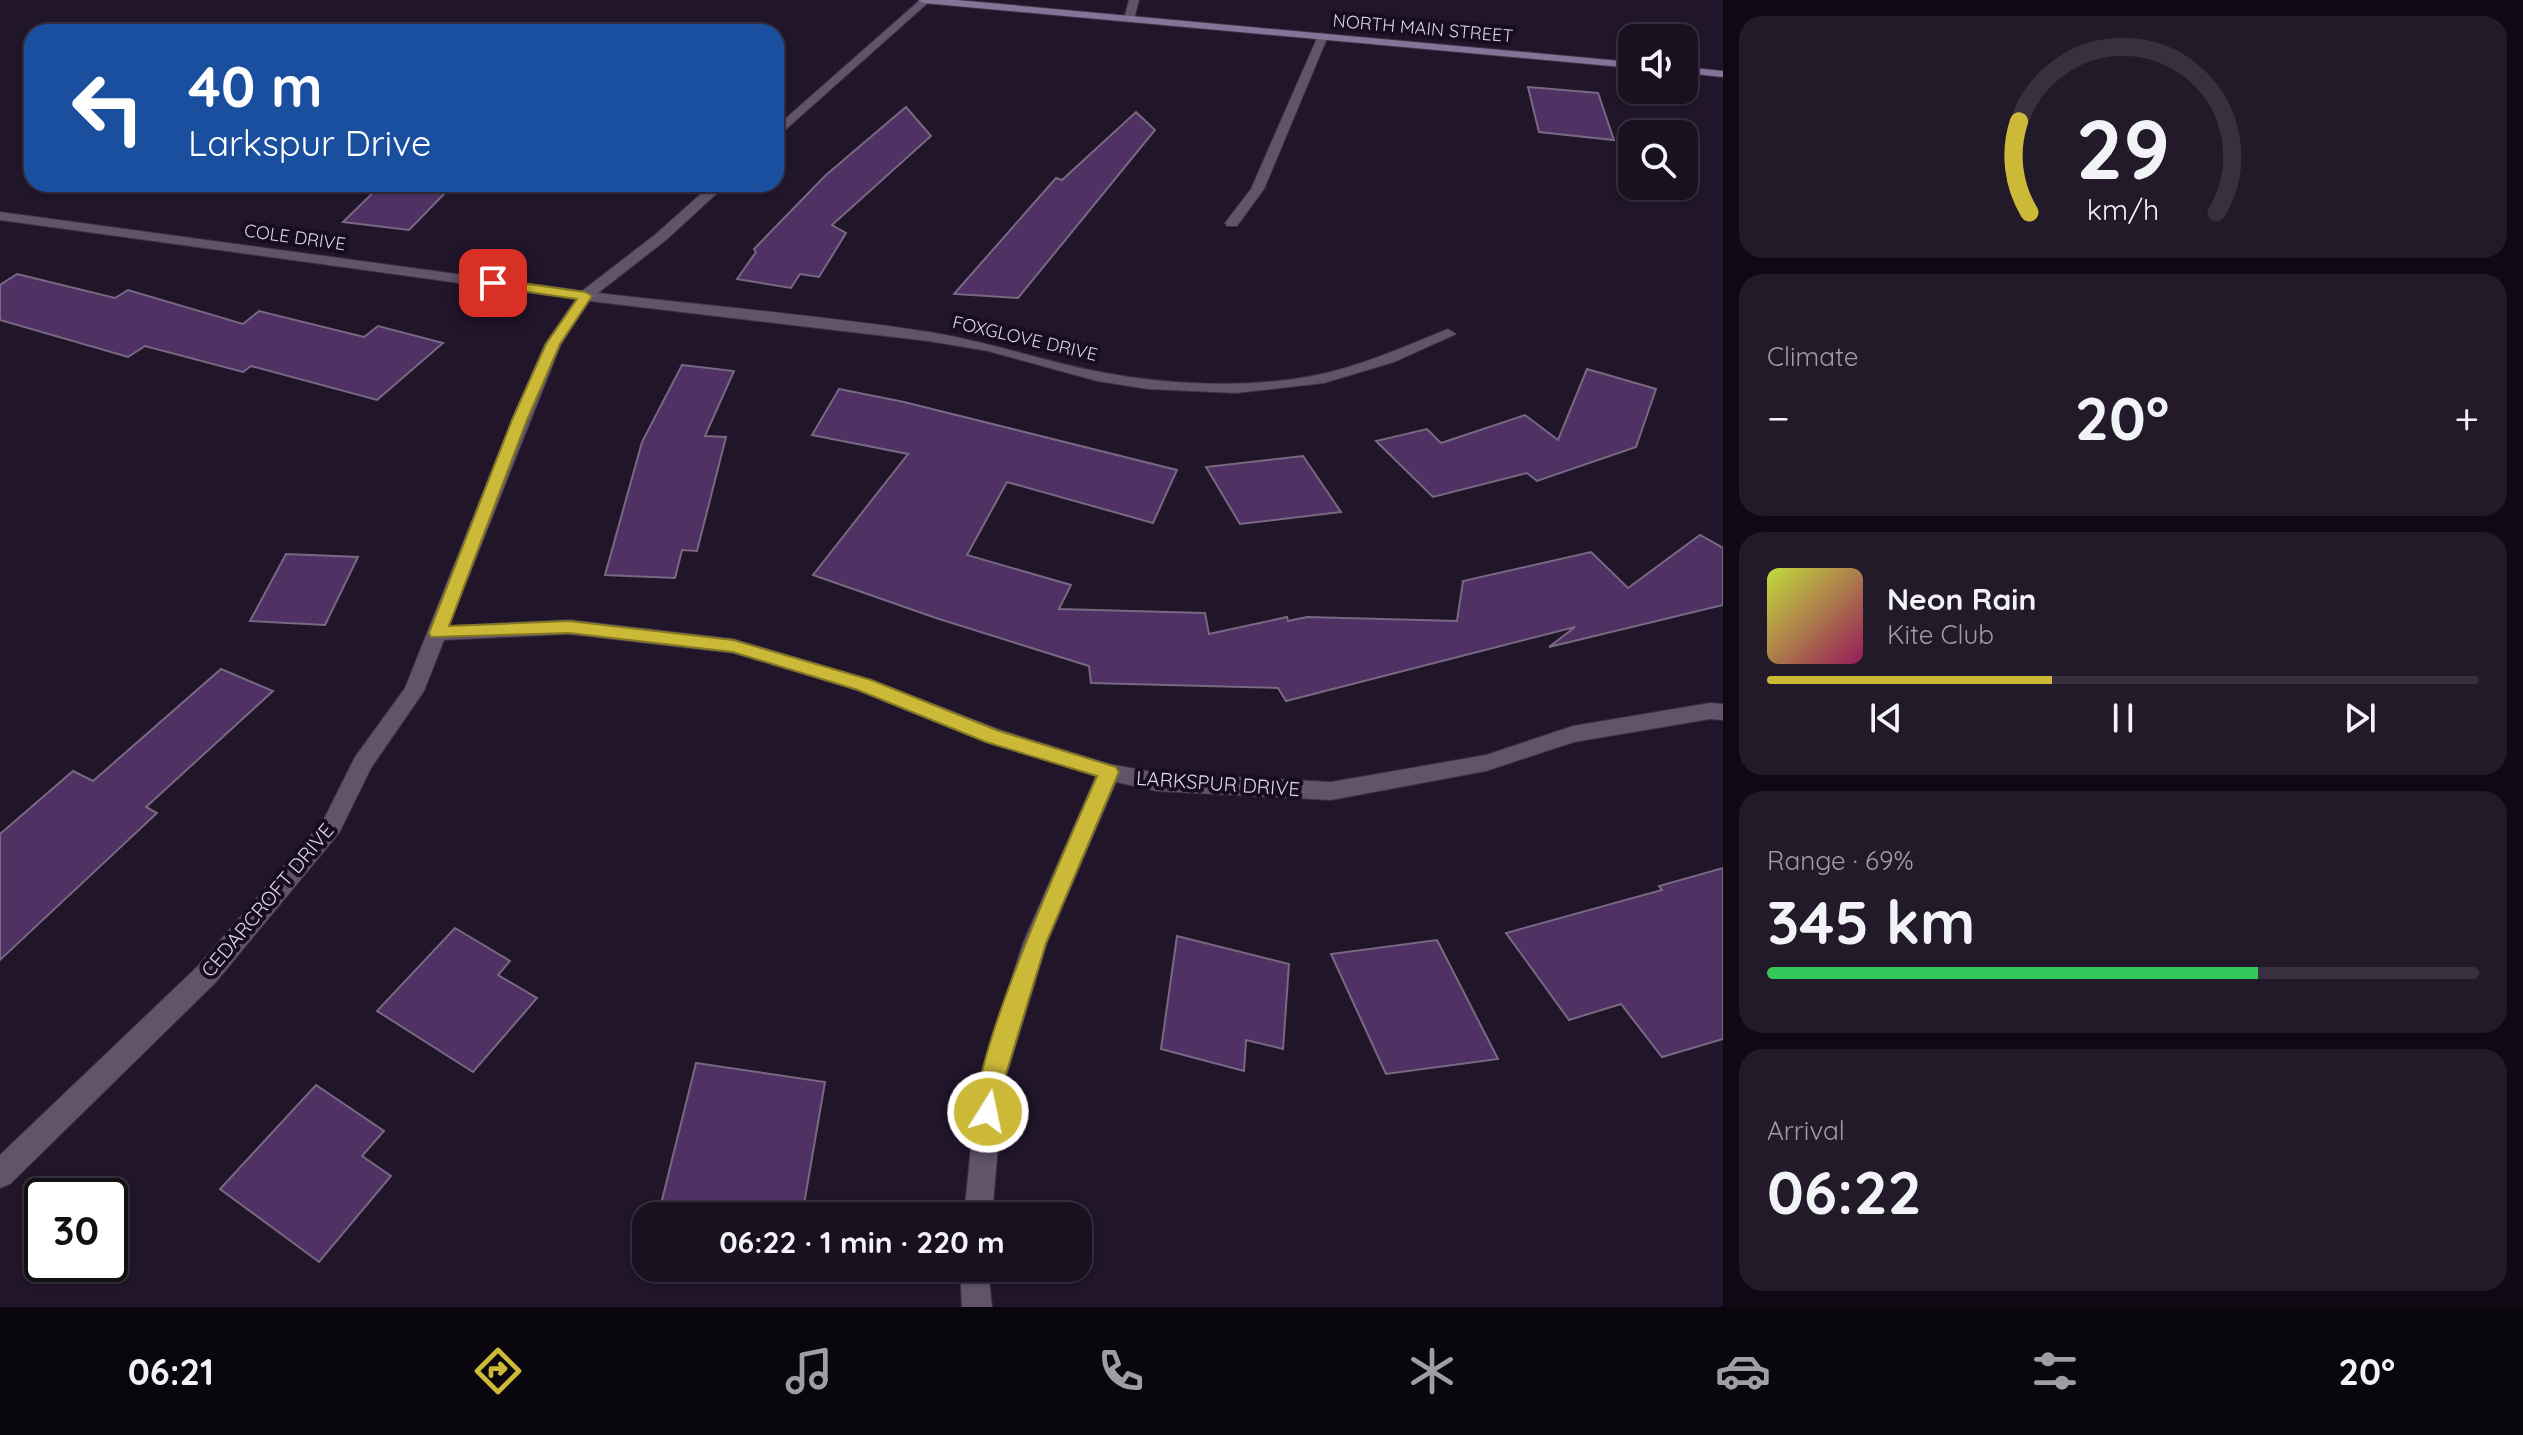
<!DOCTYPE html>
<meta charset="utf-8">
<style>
body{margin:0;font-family:Quicksand,sans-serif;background:#221929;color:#f1f3f6;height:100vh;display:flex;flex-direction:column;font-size:30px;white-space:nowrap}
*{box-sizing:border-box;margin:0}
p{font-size:26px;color:#9f9da5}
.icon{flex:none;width:44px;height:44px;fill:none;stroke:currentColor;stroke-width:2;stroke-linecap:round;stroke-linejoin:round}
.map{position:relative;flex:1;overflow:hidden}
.panel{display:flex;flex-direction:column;gap:16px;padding:16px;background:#0e0912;width:800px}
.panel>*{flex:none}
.hud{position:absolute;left:24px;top:24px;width:760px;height:168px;border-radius:24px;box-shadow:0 2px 6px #0004,0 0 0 2px #37303e;background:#1a4fa0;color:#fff;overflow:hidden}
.fabs{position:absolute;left:1618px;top:24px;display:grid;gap:16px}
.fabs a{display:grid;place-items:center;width:80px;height:80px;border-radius:16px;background:#191020;box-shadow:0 2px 6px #0004,0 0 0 2px #37303e;font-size:40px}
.speed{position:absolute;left:24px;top:1178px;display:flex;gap:16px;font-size:40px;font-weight:700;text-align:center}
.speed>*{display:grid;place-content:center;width:104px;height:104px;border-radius:50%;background:#191020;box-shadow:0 2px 6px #0004,0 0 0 2px #37303e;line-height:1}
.speed .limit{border:4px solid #111;border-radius:12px;background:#fff;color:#111}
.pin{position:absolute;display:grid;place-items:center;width:68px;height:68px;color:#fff;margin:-34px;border-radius:16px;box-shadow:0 4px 12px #0006}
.me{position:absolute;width:88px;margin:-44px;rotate:10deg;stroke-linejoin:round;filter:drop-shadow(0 0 6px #0008)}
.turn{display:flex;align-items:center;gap:28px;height:168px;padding:0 32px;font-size:36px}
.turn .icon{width:104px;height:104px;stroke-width:2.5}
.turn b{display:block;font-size:56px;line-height:68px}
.big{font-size:60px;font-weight:700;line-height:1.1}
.panel .tile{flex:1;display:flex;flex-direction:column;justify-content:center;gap:12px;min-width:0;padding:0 28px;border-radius:24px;background:#221929}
.panel .dial{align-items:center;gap:0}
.dial svg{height:208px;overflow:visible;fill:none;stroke:#37303e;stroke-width:7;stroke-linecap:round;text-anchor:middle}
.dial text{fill:#f1f3f6;stroke:none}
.song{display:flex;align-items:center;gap:24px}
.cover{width:96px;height:96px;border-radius:12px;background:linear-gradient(135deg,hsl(70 70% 55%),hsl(330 70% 35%))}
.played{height:8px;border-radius:4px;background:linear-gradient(90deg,#cdb938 40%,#37303e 40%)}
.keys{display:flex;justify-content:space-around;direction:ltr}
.heat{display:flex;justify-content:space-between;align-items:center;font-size:44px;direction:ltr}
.charge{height:12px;border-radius:6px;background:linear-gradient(90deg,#34c759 69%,#37303e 0)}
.trip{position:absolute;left:632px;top:1202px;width:460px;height:80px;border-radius:24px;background:#191020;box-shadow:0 2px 6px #0004,0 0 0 2px #37303e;font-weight:700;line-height:80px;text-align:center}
.tabs{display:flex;height:128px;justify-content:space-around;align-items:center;background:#0a060d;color:#9f9da5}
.tabs .icon{width:56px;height:56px}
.tabs .current{color:#cdb938}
.tabs b{font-size:36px;color:#f1f3f6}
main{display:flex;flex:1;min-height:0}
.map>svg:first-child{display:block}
.building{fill:#4f3164;stroke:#776982;stroke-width:2}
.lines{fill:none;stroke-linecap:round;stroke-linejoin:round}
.minor-casing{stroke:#3b3044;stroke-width:2}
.secondary-casing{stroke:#3b3044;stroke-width:2}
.minor{fill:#60536a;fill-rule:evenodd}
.secondary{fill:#877298;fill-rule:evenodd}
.route{fill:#cdb938;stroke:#857824;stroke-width:2}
.labels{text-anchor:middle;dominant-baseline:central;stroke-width:8;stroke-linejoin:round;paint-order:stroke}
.far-street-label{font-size:18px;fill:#ded7e5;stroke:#180c20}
.street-label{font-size:20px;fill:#ded7e5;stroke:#180c20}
</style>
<main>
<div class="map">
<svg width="1723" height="1307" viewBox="0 0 1723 1307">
<rect width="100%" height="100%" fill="#21152a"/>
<!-- building -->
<g class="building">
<polygon points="1528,87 1598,93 1614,140 1539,132"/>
<polygon points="906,107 931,136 832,225 846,233 819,277 800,274 791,288 737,279 756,252 754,249 826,175"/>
<polygon points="1136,112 1155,130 1018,298 954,294 1056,178 1062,180"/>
<polygon points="382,184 390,184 447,191 409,230 343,222"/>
<polygon points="17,274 115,298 128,290 243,324 259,311 364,337 378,326 443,343 377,400 251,366 243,372 145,346 128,357 0,320 0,285"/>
<polygon points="682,365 734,371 705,436 726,437 697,551 682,550 675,578 605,575 642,442"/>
<polygon points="1587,369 1656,389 1636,447 1537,481 1527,473 1433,497 1376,441 1427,429 1441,443 1525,415 1558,440"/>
<polygon points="839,389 904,402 1177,470 1153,523 1007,482 967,555 1071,585 1059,609 1205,613 1209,634 1287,617 1288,621 1307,617 1457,621 1463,581 1591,552 1628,588 1700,535 1723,548 1723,605 1549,647 1575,627 1286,701 1278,688 1091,683 1089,666 936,618 813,575 908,454 812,435"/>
<polygon points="1303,456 1341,512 1240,524 1206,467"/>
<polygon points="286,554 358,557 325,625 250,621"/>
<polygon points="221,669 273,691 146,807 157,813 0,960 0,834 73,771 93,781"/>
<polygon points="1723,868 1723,1039 1662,1057 1621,1004 1569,1020 1506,933 1662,890 1659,886"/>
<polygon points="455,928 510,961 498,975 537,998 473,1072 377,1011"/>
<polygon points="1177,936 1289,964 1283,1049 1246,1040 1244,1071 1161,1049"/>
<polygon points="1437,940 1498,1059 1386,1074 1331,954"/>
<polygon points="696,1063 825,1082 802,1216 737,1216 661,1204"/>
<polygon points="316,1085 384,1131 362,1156 391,1176 319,1262 220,1189"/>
</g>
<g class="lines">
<defs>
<g id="minor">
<polygon points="920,0 931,0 776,138 776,127"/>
<polygon points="1129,0 1139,0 1134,19 1129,22 1124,19"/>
<polygon points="1323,33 1328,36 1264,189 1237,226 1227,226 1225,223 1251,189 1318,36"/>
<path d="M712,184H727L666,240L598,293C708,306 819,315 929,332C987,341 1042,361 1100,372C1169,385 1248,389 1317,375C1360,366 1402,348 1443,331L1448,329L1456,334L1394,362L1324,383L1236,393L1148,389L1097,381L988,351L928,341L589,301L561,344L449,626L569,620L733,639L871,680L1000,730L1109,764L1157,773L1331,782L1486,755L1573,726L1710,703L1723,704V720L1710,719L1574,742L1486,771L1331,800L1157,791L1116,782L1047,943L1003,1087L992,1216H964L977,1087L1023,943L1096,776L986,742L857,690L733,653L569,634L444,640L424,691L371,768L339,833L216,982L10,1184L0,1188V1155L198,966L323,821L355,757L405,688L512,420L545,344L576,299L0,220V212L582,291L656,234Z"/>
<polygon points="960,1268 988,1268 992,1307 962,1307"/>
</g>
<g id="secondary">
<polygon points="918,0 957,0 1632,62 1632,68 923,3"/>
<polygon points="1684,67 1723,71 1723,77 1684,73"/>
</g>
</defs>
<!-- minor casing -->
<use href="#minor" class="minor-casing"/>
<!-- secondary casing -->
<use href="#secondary" class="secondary-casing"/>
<!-- minor -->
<use href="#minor" class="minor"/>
<!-- secondary -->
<use href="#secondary" class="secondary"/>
</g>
<!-- route -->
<path class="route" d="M493,279L585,292L592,296L560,344L527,420L449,626L569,621L733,640L871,680L999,731L1116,767L1119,772L1046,943L1002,1087L996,1121L988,1124L979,1121C960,1077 1074,830 1097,776L986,742L858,690L733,652L569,633L431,637L429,633L512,420L546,344L577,299L488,286L486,283Z"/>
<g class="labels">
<!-- far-street labels -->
<g class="far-street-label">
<text transform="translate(1423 28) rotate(5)">NORTH MAIN STREET</text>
<text transform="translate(295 237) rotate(8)">COLE DRIVE</text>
<text transform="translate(1025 338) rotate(13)">FOXGLOVE DRIVE</text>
</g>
<!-- street labels -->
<g class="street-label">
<text transform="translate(1218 783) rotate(4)">LARKSPUR DRIVE</text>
<text transform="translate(267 900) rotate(-50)">CEDARCROFT DRIVE</text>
</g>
</g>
</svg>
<div class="fabs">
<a><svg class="icon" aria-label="sound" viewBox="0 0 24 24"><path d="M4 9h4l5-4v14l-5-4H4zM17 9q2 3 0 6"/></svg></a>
<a><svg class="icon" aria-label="search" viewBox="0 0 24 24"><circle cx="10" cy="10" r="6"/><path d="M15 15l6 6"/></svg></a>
</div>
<div class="speed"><div class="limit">30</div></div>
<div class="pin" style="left:493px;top:283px;background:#d93025"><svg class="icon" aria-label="arrive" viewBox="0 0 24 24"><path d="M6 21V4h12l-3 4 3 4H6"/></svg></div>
<svg class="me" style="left:988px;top:1112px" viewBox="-20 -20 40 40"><circle r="17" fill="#cdb938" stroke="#fff" stroke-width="3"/><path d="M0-11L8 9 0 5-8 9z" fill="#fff"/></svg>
<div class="trip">06:22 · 1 min · 220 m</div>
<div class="hud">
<div class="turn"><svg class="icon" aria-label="left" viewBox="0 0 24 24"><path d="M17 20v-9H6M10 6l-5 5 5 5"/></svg><div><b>40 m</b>Larkspur Drive</div></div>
</div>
</div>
<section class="panel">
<div class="tile dial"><svg viewBox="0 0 100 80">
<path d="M14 69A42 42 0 1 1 86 69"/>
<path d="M14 69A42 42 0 0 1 10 34" stroke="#cdb938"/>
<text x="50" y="56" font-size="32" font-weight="700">29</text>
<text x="50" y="72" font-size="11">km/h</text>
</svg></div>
<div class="tile"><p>Climate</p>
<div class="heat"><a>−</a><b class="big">20°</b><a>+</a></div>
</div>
<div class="tile">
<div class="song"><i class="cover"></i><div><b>Neon Rain</b><p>Kite Club</p></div></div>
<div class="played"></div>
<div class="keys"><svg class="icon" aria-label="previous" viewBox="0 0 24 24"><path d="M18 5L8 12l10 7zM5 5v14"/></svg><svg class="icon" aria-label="pause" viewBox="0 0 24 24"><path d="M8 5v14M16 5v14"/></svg><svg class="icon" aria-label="next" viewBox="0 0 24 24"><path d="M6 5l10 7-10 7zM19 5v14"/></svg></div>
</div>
<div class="tile"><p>Range · 69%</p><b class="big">345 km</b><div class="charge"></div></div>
<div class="tile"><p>Arrival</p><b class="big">06:22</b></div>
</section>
</main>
<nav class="tabs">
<b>06:21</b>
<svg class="icon current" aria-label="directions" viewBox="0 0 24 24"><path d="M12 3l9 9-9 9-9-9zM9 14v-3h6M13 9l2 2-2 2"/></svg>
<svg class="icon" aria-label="music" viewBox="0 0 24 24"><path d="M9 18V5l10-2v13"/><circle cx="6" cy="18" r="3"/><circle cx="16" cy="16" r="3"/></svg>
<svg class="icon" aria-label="phone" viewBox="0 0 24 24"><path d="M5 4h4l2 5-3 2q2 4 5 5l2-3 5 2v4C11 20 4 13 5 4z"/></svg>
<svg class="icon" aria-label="climate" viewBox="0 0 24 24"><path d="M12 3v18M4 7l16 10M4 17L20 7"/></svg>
<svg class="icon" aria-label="car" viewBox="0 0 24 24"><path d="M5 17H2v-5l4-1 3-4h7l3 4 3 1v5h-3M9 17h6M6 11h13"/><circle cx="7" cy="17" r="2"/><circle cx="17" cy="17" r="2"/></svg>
<svg class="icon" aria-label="filters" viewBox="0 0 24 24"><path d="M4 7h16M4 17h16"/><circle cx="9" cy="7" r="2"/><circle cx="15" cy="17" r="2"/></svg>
<b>20°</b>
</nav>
